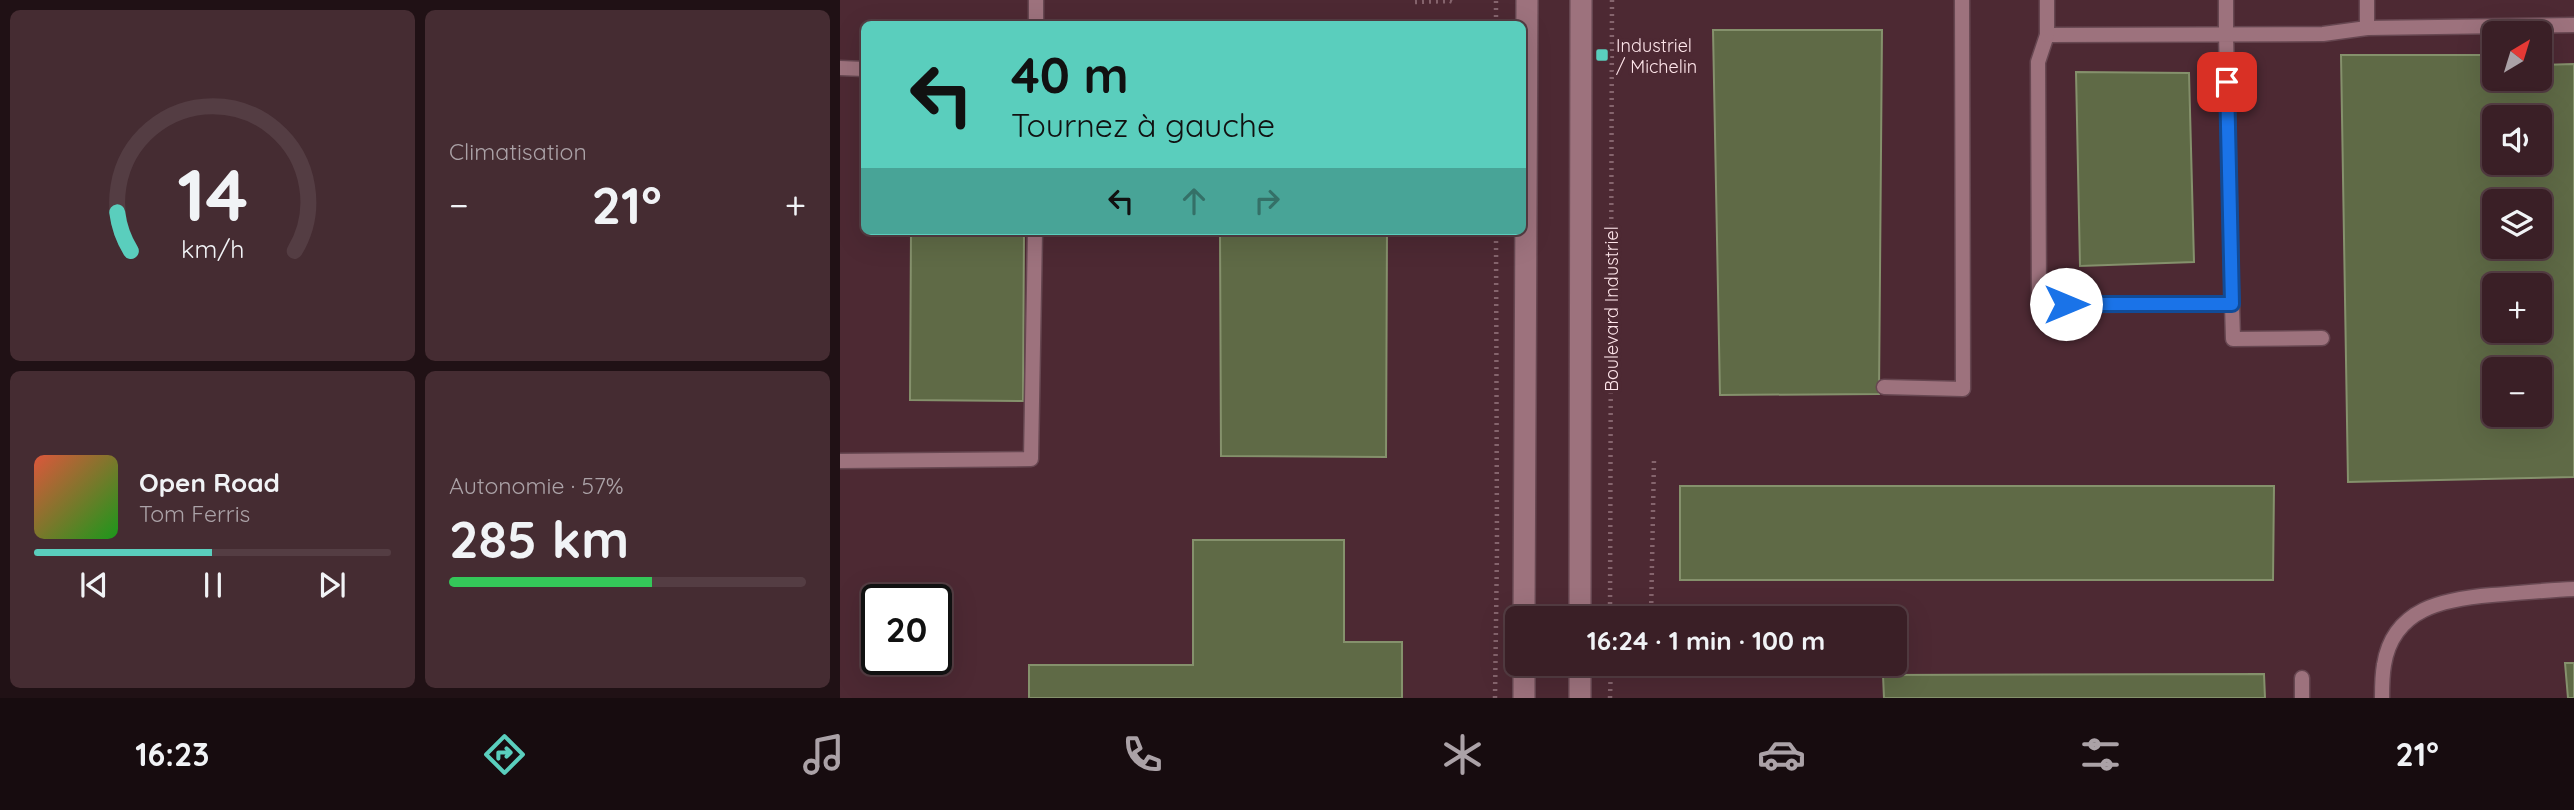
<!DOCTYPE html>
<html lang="fr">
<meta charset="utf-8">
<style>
body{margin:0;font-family:Quicksand,sans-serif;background:#452c32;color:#f1f3f6;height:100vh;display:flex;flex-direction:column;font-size:26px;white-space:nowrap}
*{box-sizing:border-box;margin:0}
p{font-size:23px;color:#aba2a7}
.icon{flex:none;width:38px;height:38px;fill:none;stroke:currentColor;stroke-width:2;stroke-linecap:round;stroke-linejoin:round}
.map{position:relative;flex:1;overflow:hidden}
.side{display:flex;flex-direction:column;gap:10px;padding:10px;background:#201115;width:840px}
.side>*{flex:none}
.top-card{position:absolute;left:21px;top:21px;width:665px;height:214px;border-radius:10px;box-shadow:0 7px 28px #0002,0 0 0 2px #543d43;background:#5acebd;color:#111;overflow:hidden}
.needle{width:46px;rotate:38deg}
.controls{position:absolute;left:1642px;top:21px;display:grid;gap:14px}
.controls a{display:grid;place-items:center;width:70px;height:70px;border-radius:10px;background:#3a1f26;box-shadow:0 7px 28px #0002,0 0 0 2px #543d43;font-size:35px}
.speed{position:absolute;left:21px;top:584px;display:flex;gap:14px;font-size:35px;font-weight:700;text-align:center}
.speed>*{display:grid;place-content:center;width:91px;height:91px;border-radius:50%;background:#3a1f26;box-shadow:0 7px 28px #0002,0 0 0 2px #543d43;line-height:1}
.speed .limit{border:4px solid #111;border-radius:10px;background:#fff;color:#111}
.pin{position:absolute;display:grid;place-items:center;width:60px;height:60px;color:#fff;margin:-30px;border-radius:14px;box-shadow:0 4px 10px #0006}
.me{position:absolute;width:77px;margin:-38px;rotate:90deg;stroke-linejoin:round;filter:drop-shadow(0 0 5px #0008)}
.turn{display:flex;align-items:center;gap:24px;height:147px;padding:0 35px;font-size:32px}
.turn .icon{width:91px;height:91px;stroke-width:2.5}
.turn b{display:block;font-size:49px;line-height:60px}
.lanes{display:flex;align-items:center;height:66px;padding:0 35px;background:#0003;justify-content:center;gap:35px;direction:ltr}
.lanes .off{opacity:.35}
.big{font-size:52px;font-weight:700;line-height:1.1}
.side .tile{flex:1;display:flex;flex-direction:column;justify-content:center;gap:10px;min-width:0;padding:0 24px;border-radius:10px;background:#452c32}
.side .dial{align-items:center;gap:0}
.dial svg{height:182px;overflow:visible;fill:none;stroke:#543d43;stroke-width:7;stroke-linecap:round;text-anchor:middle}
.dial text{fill:#f1f3f6;stroke:none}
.song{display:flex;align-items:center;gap:21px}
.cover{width:84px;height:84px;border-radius:10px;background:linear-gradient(135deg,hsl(10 70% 55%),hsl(120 70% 35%))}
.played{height:7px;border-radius:4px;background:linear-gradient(90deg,#5acebd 50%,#543d43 50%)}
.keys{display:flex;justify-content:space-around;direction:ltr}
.heat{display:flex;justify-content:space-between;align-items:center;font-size:38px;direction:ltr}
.charge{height:10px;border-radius:5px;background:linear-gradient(90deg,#34c759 57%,#543d43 0)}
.side .tiles{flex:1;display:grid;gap:10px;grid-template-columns:repeat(2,1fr)}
.trip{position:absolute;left:665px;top:606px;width:402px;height:70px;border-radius:10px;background:#3a1f26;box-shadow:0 7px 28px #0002,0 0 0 2px #543d43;font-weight:700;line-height:70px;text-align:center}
.menu{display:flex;height:112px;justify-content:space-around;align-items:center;background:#170c0f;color:#aba2a7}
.menu .icon{width:49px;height:49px}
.menu .selected{color:#5acebd}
.menu b{font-size:32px;color:#f1f3f6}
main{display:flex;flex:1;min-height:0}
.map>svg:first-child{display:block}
.building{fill:#5f6a46;stroke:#85916c;stroke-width:2;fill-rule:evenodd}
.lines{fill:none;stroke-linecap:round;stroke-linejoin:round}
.lane-casing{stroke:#674751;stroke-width:17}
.secondary-casing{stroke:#674751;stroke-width:24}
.path{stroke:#85646d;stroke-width:4.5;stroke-dasharray:2 5;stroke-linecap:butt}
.lane{stroke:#9d727d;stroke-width:14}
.secondary{stroke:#9d727d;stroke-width:21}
.route-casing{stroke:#114b97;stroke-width:18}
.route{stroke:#1a73e8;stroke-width:12}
.poi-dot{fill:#5acebd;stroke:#4d2933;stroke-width:2.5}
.labels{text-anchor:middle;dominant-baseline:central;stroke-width:7;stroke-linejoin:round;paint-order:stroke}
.poi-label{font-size:18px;fill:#fee5ea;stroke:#4d2933;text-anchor:start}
.street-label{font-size:18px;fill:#fee5ea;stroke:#4d2933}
</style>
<main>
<section class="side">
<div class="tiles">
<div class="tile dial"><svg viewBox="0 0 100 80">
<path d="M14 69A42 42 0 1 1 86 69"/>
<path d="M14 69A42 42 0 0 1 8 52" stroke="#5acebd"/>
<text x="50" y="56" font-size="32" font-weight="700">14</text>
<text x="50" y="72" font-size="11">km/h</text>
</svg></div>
<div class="tile"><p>Climatisation</p>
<div class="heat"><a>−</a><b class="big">21°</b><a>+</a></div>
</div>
<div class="tile">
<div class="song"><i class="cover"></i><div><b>Open Road</b><p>Tom Ferris</p></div></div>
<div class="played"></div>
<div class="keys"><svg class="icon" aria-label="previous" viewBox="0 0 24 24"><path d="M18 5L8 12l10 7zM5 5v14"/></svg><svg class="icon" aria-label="pause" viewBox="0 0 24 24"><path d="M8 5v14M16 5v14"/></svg><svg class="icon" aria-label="next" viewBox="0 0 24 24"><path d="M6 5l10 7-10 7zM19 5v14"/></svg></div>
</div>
<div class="tile"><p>Autonomie · 57%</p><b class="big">285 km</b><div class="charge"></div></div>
</div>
</section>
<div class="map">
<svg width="1734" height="698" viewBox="0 0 1734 698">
<rect width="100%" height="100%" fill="#4d2933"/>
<!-- building -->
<g class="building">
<polygon points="873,30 1042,30 1039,394 880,395"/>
<path d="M1501,55H1654V79H1699V65L1734,64V477L1508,482ZM1654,117H1699V163H1654ZM1654,201H1699V247H1654ZM1654,285H1699V331H1654ZM1654,369H1699V415H1654Z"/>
<polygon points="1236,72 1349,73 1354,262 1240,266"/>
<polygon points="71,231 184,231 183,401 70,400"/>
<polygon points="380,231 547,231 546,457 381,456"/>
<polygon points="840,486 1434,486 1433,580 840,580"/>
<polygon points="353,540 504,540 504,642 562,642 562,698 189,698 189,665 353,665"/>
<polygon points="1725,663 1734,663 1734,698 1728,698"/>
<polygon points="1424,674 1425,698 1044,698 1043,675"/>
</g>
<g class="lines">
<defs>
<g id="lane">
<polyline points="196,0 196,24"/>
<polyline points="1386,0 1386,34 1392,304 1199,305 1198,62 1207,35 1483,34 1527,28 1734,25"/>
<polyline points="1527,28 1527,0"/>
<polyline points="1207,35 1207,0"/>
<polyline points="0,68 24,69"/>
<polyline points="1392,304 1393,339 1482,338"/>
<polyline points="1044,387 1123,389 1122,0"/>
<polyline points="0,461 191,459 195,231"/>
<polyline points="1462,698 1462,678"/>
<path d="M1542,698C1542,687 1542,676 1544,665C1553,608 1604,599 1652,595C1680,593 1707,590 1734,589"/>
</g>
<g id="secondary">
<polyline points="684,618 687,0"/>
<polyline points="740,618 741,0"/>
<polyline points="684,698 684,663"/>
<polyline points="740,698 740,663"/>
</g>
</defs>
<!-- lane casing -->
<use href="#lane" class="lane-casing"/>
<!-- secondary casing -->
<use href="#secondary" class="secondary-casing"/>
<!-- path -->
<g class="path">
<polyline points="575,2 610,1 615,3"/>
<polyline points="656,24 656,0"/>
<polyline points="811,617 814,459"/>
<polyline points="770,618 772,0"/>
<polyline points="655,698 657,549 656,231"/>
<polyline points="770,698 771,663"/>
</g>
<!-- lane -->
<use href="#lane" class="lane"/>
<!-- secondary -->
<use href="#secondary" class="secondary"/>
</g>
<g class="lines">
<defs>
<polyline id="route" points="1226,304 1392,304 1387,82"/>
</defs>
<!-- route casing -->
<use href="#route" class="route-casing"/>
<!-- route -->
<use href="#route" class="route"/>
</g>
<!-- markers -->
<rect class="poi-dot" x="755" y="48" width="14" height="14" rx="3.5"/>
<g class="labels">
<!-- poi labels -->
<g class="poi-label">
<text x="776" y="45">Industriel<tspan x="776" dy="21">/ Michelin</tspan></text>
</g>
<!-- street labels -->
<g class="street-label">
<text transform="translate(771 309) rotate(-90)">Boulevard Industriel</text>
</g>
</g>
</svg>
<div class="controls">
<a><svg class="needle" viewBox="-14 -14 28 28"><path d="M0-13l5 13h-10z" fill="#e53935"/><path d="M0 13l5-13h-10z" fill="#aba2a7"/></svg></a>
<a><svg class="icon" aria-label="sound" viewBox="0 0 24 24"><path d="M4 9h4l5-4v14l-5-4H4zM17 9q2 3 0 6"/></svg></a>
<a><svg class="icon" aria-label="layers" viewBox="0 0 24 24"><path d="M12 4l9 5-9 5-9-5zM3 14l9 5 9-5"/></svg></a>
<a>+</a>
<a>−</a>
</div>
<div class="speed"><div class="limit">20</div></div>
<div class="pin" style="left:1387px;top:82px;background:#d93025"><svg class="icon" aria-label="arrive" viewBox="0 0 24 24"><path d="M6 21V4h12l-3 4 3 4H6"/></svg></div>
<svg class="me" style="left:1226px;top:304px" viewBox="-20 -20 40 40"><circle r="19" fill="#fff"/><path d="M0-13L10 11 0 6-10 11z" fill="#1a73e8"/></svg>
<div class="trip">16:24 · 1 min · 100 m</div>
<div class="top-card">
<div class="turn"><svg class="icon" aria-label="left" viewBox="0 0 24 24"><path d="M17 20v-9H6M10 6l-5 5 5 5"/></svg><div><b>40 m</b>Tournez à gauche</div></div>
<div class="lanes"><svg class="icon" aria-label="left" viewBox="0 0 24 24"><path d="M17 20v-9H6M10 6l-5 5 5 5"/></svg><svg class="icon off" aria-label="ahead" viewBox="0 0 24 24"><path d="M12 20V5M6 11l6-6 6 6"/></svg><svg class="icon off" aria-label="right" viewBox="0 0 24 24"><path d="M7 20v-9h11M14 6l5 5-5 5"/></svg></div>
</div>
</div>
</main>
<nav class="menu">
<b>16:23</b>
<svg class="icon selected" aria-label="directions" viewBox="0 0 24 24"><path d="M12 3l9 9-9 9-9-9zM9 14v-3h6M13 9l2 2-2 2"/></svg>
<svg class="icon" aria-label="music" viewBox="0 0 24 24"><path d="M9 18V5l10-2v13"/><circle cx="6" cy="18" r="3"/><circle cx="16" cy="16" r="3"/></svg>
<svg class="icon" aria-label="phone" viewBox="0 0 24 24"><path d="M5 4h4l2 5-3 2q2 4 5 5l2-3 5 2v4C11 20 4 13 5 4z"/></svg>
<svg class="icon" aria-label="climate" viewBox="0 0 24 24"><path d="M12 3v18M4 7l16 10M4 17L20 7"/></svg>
<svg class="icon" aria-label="car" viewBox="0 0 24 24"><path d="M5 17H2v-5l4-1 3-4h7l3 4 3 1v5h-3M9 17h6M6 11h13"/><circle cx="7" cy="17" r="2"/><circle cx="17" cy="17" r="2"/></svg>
<svg class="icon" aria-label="filters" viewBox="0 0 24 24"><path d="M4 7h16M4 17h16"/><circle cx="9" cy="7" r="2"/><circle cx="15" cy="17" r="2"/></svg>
<b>21°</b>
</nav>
